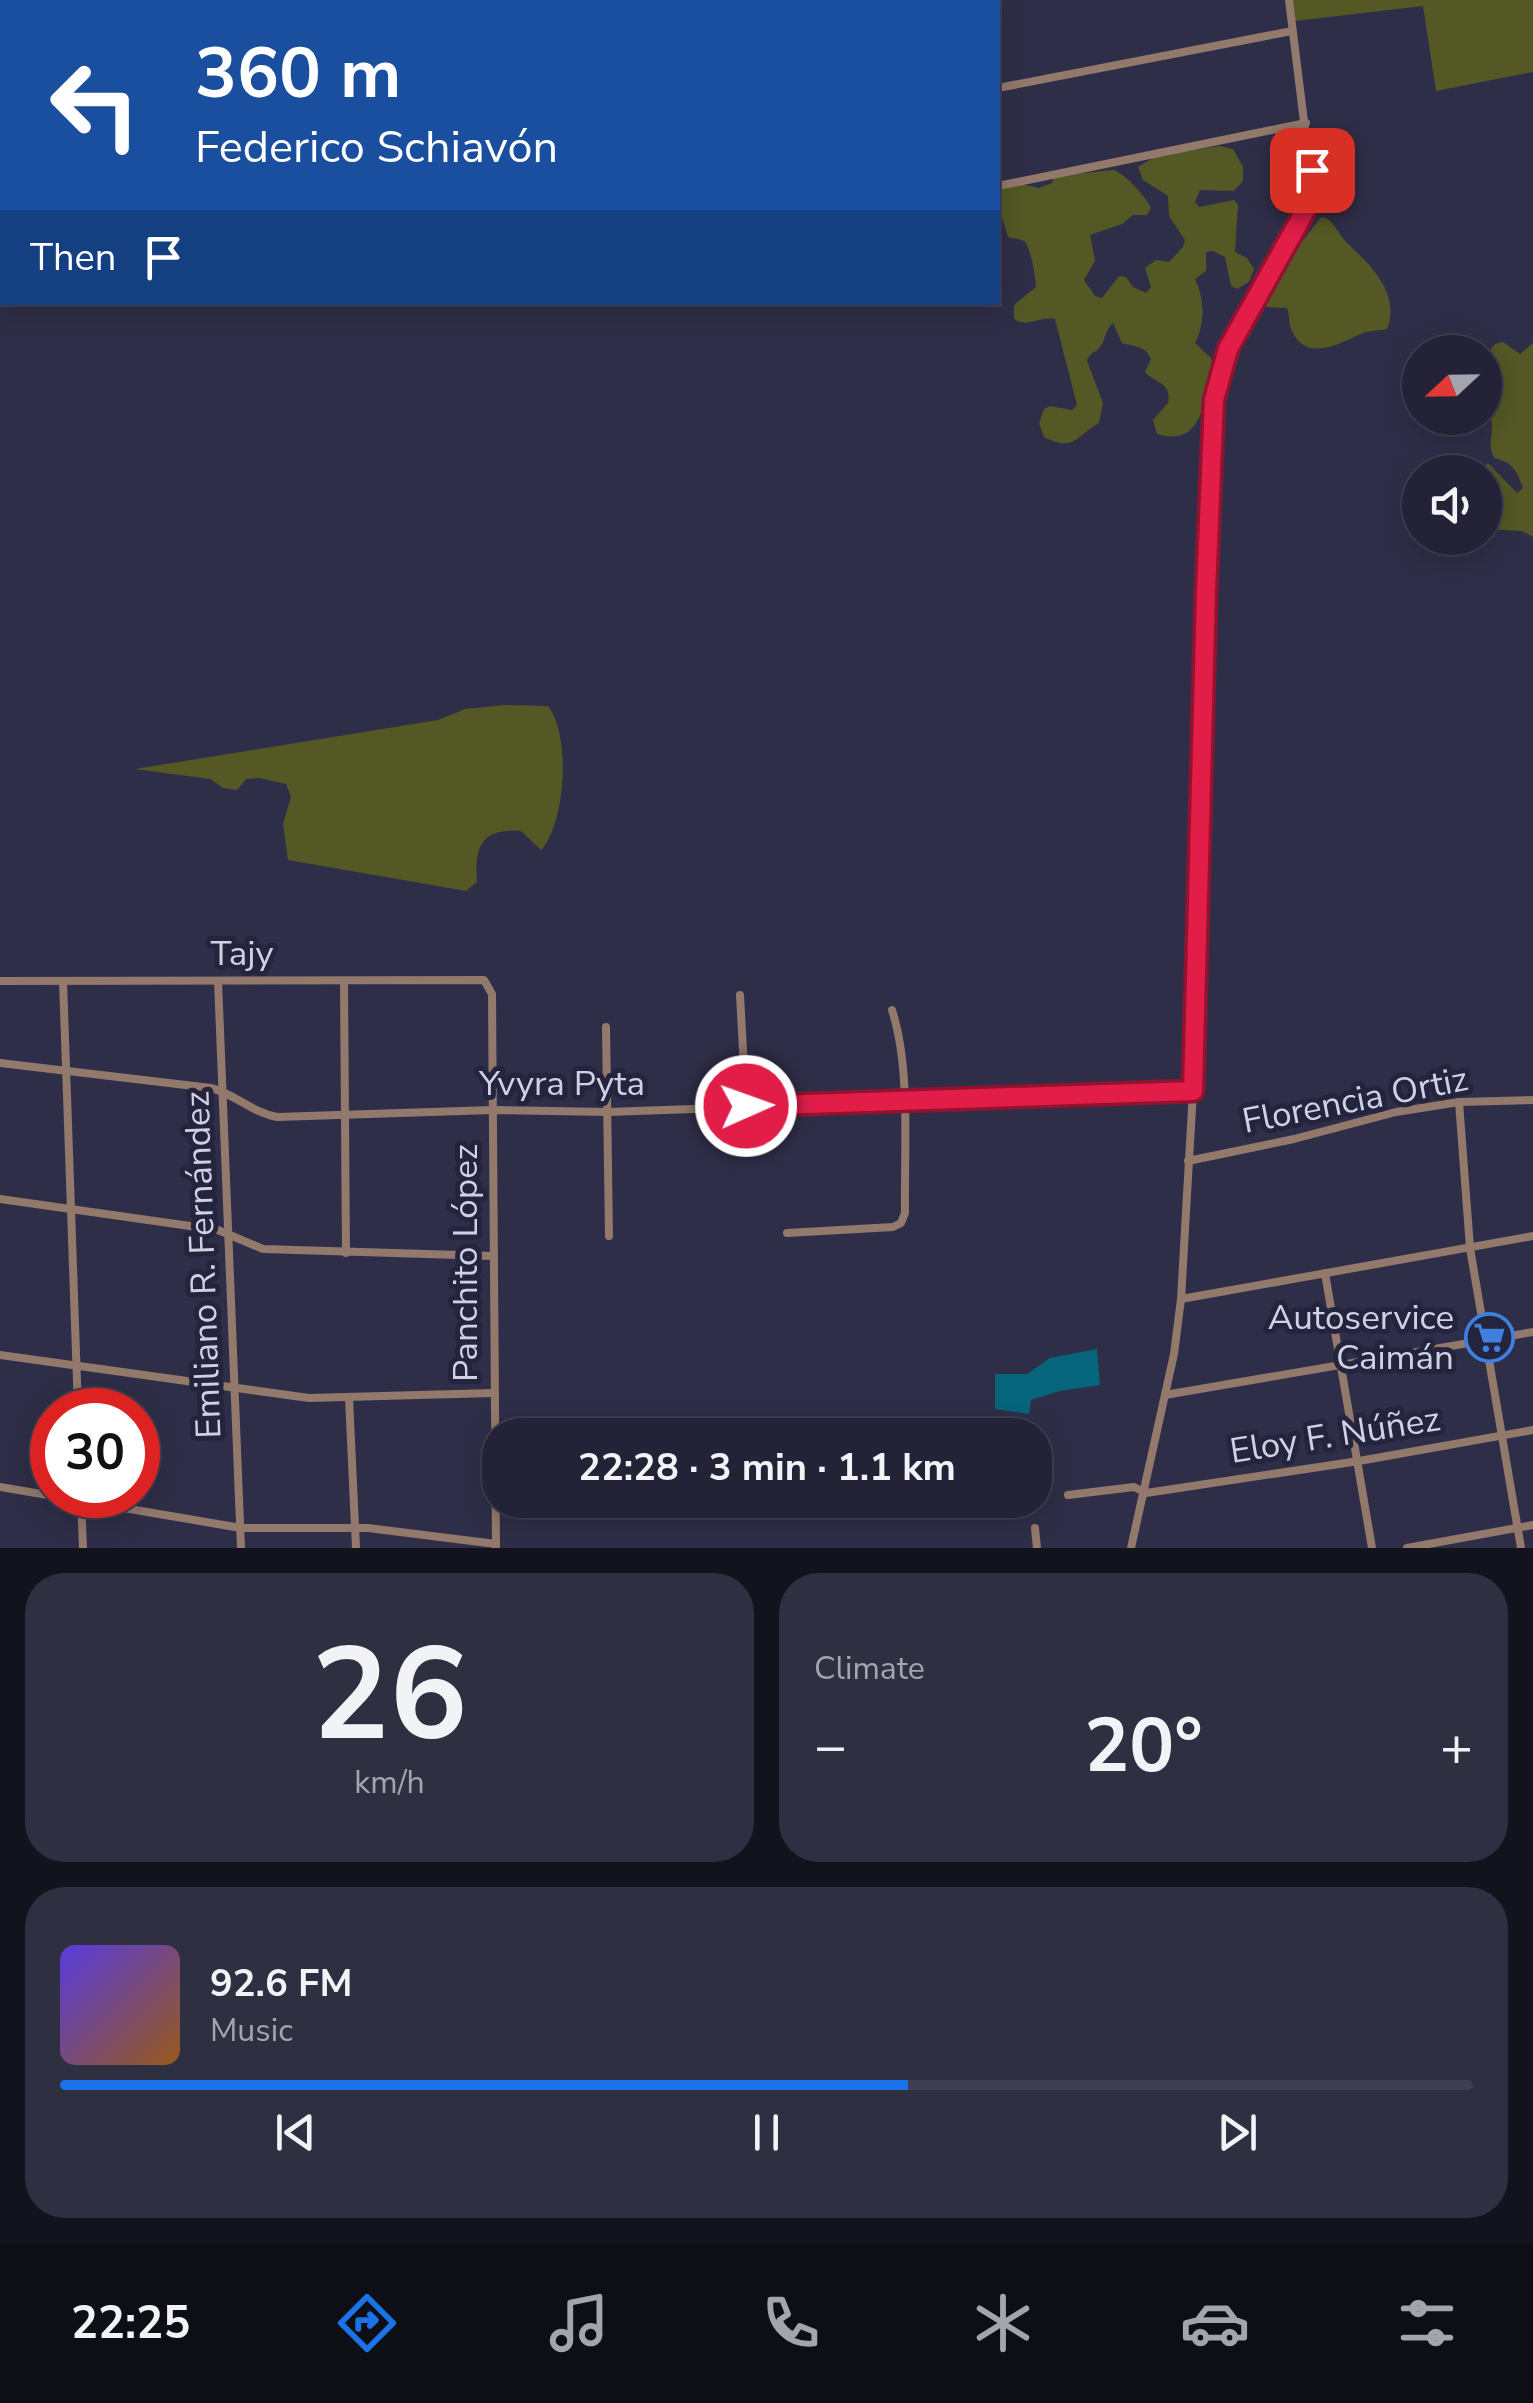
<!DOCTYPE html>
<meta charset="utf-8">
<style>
body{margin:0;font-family:"Nunito Sans",sans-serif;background:#2f2f42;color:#f1f3f6;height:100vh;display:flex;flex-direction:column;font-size:38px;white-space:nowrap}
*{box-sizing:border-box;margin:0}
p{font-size:32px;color:#a3a4ad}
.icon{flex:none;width:55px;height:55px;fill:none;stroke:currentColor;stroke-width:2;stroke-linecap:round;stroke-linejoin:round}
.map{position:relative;height:1548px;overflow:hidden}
.side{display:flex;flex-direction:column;gap:25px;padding:25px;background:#13131e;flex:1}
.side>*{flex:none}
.banner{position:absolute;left:0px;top:0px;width:1000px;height:305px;box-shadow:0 5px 25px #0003,0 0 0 2px #403f51;background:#1a4fa0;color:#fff;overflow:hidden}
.needle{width:65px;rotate:248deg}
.buttons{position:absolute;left:1402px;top:335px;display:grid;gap:20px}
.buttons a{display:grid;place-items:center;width:100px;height:100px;border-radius:50%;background:#232236;box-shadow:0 5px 25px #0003,0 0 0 2px #403f51;font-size:50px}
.speed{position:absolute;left:30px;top:1388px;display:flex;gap:20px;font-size:50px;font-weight:700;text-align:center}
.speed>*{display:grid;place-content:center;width:130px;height:130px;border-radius:50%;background:#232236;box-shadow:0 5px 25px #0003,0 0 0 2px #403f51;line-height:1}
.speed .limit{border:15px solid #d22;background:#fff;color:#111}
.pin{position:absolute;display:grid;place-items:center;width:85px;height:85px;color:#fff;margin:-42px;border-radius:20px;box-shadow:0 5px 15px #0006}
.me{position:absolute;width:110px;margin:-55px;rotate:88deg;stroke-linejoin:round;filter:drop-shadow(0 0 8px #0008)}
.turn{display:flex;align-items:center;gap:35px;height:210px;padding:0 30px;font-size:45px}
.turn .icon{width:130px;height:130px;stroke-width:2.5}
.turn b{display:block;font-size:70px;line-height:85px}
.then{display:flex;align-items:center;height:95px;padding:0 30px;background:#0003;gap:20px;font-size:38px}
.big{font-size:75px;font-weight:700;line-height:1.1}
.side .widget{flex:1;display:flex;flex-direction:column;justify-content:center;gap:15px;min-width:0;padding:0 35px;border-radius:40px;background:#2f2f42}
.side .dial{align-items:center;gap:0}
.dial b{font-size:130px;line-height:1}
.song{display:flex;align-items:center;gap:30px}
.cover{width:120px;height:120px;border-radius:15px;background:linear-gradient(135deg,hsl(250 70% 55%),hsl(30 70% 35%))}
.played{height:10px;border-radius:5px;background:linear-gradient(90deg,#1a73e8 60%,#403f51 60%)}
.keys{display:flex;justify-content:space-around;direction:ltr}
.heat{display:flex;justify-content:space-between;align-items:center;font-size:55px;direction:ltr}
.side .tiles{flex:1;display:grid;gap:25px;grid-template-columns:1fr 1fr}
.widget:last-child{grid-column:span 2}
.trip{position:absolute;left:482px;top:1418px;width:570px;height:100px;border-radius:40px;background:#232236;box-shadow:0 5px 25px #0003,0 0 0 2px #403f51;font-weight:700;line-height:100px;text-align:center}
.tab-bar{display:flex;height:160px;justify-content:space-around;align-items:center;background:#0e0e16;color:#a3a4ad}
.tab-bar .icon{width:70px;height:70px}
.tab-bar .current{color:#1a73e8}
.tab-bar b{font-size:45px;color:#f1f3f6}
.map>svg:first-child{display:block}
.green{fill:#545825}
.water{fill:#06657b}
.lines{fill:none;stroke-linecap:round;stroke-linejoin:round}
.minor{stroke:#92796b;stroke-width:8}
.route-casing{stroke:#92132f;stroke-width:25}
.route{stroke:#e11d48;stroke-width:18}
.labels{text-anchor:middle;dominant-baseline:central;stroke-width:10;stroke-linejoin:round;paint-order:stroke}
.street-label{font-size:35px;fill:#d0d1e2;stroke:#25243e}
.poi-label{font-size:35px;fill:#d0d1e2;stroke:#25243e;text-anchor:end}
</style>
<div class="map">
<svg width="1533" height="1548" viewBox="0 0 1533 1548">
<rect width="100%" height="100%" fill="#2f2e48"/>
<!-- green -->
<g class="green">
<polygon points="1293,0 1533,0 1533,72 1436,91 1423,6 1295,21"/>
<path d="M1219,146L1233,149L1243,167V181L1234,191L1200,190L1195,202L1199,207L1234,200L1238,205L1235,252L1247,258L1254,269L1249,282L1237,289L1231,286L1225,257L1213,251L1206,252V271L1195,279C1205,300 1205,323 1195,343L1211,358L1213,365C1205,394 1205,449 1157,434L1153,420L1168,403C1172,382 1156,384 1145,372L1151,359C1145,345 1135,347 1122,343L1113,323C1105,330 1106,339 1100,347C1094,354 1090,352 1087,361L1103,403L1099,423C1075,437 1074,452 1044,437L1039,423L1044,409L1050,406L1072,410L1077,405L1055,319C1040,316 1028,328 1014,319V305L1036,287C1036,279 1030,244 1024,241C1019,238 1013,239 1008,237L1002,217L998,215V187L1012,182L1039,188L1052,183L1054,176L1114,170C1127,176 1144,194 1151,208L1147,215H1133L1122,224L1090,235L1095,261L1084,280L1095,296L1102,298L1119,276L1126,277L1133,287L1146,293L1151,287L1145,268L1156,260L1169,262L1183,247L1185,240L1169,216L1168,196L1143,180L1138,167L1156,156Z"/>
<path d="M1321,217L1327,218C1336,226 1340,236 1348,244C1371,265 1401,295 1387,329C1380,331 1370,330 1363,333C1342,342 1307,364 1292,331C1288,324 1290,315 1287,308L1267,307L1261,295Z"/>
<path d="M1503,342L1520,354L1533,343V537L1522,531L1485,529V472H1455L1465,468L1478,472L1488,463L1517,493L1523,488C1517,470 1512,462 1494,458C1488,444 1492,440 1492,426C1492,417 1487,413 1489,403L1495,399L1493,386L1499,365L1490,356C1490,346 1494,343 1503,342Z"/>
<path d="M506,705L548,706C571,735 566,822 541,850L521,831C482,828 474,846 477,882L466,891L288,860L283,824L291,797L286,784L260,778L246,779L237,790L223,788L210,779L135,769L438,720L465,709Z"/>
</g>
<!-- water -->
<polygon class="water" points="1097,1349 1100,1385 1060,1391 1031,1400 1029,1414 995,1409 995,1374 1027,1374 1050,1358"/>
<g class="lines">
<!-- minor -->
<g class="minor">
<polyline points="998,88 1292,31"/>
<polyline points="998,186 1306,123"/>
<polyline points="0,981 484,980 492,994 496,1548"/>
<polyline points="63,981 78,1410"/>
<polyline points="218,981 241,1548"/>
<polyline points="344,981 346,1253"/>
<polyline points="740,995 746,1106"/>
<polyline points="606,1027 609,1236"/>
<path d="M0,1063L211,1088C235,1094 253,1113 277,1117L492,1110L608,1112L1193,1091"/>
<polyline points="1459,1102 1470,1248 1521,1548"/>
<polyline points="1188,1161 1294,1139 1396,1112 1459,1102 1533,1100"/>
<polyline points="0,1199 218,1230 263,1249 492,1256"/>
<path d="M787,1233L893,1227L901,1223L905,1213C904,1151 911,1068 892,1010"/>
<polyline points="1325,1273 1372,1548"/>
<polyline points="1181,1299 1533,1236"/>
<polyline points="0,1355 309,1398 493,1393"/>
<polyline points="1165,1395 1533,1332"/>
<polyline points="349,1398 356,1548"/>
<polyline points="0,1487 241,1528 368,1528 496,1544"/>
<polyline points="1068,1495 1134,1487 1146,1493 1359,1461 1533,1430"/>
<polyline points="81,1498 83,1548"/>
<polyline points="1035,1528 1037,1548"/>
<polyline points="1131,1548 1174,1354 1181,1299 1193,1091 1206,592 1214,400 1228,349 1302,219 1312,187 1289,0"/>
<polyline points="1407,1548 1533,1525"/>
</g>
</g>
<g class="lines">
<defs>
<polyline id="route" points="746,1106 1193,1091 1206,592 1214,400 1228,349 1310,202 1312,170"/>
</defs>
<!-- route casing -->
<use href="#route" class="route-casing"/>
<!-- route -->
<use href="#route" class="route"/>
</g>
<!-- icons -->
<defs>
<symbol id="supermarket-ring" viewBox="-11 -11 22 22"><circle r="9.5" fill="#25243e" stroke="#3f7fe0" stroke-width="1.5"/><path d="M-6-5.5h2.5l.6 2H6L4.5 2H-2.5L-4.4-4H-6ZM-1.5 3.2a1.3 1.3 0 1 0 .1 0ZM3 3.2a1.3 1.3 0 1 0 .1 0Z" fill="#3f7fe0"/></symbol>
</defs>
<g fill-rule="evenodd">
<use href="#supermarket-ring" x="1462" y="1310" width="55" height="55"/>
</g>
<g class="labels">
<!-- street labels -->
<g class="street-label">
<text x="242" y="953">Tajy</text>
<text x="562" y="1083">Yvyra Pyta</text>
<text transform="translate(1355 1100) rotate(-11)">Florencia Ortiz</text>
<text transform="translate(465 1263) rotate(-90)">Panchito López</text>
<text transform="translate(203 1265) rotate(-92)">Emiliano R. Fernández</text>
<text transform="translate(1335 1435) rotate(-9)">Eloy F. Núñez</text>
</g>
<!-- poi labels -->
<g class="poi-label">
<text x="1454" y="1317">Autoservice<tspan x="1454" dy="40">Caimán</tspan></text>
</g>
</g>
</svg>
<div class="buttons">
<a><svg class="needle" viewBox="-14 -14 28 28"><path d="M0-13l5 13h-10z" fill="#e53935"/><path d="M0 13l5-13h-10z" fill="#a3a4ad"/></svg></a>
<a><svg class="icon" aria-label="sound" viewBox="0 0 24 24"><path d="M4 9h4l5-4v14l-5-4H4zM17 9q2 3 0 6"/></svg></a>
</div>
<div class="speed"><div class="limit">30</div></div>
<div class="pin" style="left:1312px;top:170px;background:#d93025"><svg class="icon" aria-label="arrive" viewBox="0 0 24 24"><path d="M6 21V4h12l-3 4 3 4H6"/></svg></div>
<svg class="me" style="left:746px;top:1106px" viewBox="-20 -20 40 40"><circle r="17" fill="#e11d48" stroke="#fff" stroke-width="3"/><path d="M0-11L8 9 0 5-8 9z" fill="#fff"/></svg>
<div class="trip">22:28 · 3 min · 1.1 km</div>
<div class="banner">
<div class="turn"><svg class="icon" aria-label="left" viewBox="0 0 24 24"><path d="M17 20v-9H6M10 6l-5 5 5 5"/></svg><div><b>360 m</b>Federico Schiavón</div></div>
<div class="then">Then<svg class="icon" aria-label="arrive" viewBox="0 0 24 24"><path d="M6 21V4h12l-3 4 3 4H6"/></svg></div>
</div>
</div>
<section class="side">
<div class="tiles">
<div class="widget dial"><b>26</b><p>km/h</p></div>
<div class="widget"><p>Climate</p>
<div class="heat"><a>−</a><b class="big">20°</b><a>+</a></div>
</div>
<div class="widget">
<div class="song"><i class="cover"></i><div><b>92.6 FM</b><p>Music</p></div></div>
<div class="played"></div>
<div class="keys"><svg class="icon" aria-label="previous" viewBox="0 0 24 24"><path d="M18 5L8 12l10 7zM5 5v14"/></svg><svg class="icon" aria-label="pause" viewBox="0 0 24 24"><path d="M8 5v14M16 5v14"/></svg><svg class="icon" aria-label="next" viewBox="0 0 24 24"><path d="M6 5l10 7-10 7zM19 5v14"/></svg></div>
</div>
</div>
</section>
<nav class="tab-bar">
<b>22:25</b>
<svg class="icon current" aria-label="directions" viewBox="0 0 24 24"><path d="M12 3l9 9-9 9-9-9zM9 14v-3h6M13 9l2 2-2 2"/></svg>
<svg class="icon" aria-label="music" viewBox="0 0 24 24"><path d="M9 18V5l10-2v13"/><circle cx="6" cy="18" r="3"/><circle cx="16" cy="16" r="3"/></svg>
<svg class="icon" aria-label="phone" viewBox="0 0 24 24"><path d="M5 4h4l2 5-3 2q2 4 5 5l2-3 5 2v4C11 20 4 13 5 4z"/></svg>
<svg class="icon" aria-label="climate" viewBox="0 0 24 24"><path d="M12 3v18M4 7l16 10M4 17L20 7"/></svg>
<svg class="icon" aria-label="car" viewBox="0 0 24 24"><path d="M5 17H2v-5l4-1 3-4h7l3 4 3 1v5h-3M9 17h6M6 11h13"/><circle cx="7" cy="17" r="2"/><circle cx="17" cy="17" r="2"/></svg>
<svg class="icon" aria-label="filters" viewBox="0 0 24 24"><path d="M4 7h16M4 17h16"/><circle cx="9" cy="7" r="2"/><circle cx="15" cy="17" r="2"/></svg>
</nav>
